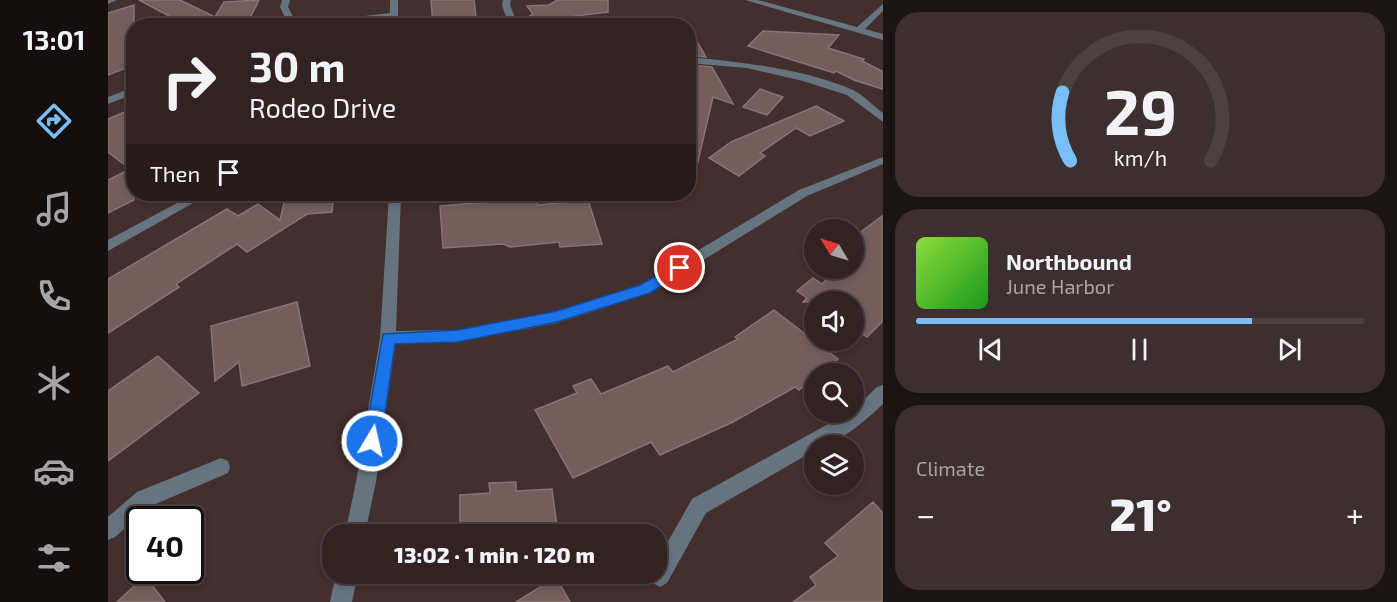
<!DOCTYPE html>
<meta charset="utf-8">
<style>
body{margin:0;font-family:"Exo 2",sans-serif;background:#3d2f2f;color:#f1f3f6;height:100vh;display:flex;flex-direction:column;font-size:22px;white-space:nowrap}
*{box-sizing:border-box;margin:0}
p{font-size:20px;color:#a8a4a5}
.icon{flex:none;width:33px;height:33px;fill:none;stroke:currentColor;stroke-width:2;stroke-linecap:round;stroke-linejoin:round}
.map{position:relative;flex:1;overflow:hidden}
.sheet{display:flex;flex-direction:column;gap:12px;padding:12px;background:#1c1313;width:514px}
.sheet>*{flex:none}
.banner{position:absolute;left:18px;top:18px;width:570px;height:183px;border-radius:24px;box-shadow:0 3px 9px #0003,0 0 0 2px #4d4040;background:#322322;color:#f1f3f6;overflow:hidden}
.needle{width:39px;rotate:308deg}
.controls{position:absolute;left:696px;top:219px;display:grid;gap:12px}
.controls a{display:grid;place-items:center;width:60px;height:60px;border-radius:50%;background:#322322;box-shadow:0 3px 9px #0003,0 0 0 2px #4d4040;font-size:30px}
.speed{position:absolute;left:18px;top:506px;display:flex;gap:12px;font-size:30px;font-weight:700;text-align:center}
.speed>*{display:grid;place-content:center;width:78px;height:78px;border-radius:50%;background:#322322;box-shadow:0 3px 9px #0003,0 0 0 2px #4d4040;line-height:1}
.speed .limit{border:3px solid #111;border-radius:9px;background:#fff;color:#111}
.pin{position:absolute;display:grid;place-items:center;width:51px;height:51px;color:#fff;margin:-26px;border:3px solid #fff;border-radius:50%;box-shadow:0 2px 6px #0007}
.me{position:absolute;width:66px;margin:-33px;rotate:9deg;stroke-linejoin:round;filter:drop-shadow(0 0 4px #0008)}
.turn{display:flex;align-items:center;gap:21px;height:126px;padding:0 24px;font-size:27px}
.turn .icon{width:78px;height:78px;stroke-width:2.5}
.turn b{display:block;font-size:42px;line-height:51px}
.then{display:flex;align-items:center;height:57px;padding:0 24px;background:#0003;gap:12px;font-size:22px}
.big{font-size:45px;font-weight:800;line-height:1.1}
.sheet .tile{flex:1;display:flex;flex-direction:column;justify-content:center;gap:9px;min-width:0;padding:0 21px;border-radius:24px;background:#3d2f2f}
.sheet .dial{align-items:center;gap:0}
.dial svg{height:156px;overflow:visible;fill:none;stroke:#4d4040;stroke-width:7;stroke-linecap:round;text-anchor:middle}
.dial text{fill:#f1f3f6;stroke:none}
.song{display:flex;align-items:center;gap:18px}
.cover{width:72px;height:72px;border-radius:9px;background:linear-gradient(135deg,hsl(90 70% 55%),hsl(120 70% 35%))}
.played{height:6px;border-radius:3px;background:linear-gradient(90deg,#78bff7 75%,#4d4040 75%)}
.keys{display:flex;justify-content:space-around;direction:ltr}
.heat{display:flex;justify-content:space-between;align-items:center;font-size:33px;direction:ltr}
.trip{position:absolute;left:214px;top:524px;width:345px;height:60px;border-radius:24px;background:#322322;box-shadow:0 3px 9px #0003,0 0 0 2px #4d4040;font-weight:800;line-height:60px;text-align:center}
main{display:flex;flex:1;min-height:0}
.tabs{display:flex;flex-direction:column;width:108px;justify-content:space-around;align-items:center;background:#140e0e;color:#a8a4a5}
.tabs .icon{width:42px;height:42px}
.tabs .current{color:#78bff7}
.tabs b{font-size:27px;color:#f1f3f6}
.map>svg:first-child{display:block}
.building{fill:#745e5c;stroke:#8a7371;stroke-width:1.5}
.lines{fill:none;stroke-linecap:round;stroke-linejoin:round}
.minor{fill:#667480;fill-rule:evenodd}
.route{fill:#1a73e8;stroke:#114b97;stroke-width:1.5}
</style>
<main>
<nav class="tabs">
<b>13:01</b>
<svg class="icon current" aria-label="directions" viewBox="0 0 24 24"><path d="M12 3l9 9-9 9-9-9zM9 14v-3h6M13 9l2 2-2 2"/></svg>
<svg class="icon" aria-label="music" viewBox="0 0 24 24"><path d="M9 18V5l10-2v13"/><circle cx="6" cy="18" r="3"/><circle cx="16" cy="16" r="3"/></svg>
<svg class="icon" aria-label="phone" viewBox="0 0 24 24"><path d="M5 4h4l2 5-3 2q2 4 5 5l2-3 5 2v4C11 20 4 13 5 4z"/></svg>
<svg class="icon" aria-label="climate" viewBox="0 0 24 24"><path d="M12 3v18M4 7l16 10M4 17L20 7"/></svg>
<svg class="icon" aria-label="car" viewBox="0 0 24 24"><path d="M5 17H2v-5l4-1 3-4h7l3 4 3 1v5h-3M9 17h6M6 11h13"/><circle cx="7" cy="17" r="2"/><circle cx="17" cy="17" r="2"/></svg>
<svg class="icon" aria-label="filters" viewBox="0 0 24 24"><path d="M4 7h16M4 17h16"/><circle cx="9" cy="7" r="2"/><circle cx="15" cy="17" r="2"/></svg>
</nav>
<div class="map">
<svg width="775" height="602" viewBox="0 0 775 602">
<rect width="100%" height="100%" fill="#432f2d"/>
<!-- building -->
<g class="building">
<polygon points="31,0 72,0 107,17 116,2 151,0 138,26 80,26"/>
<polygon points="323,0 366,0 369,26 325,26"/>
<polygon points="449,0 500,0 500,12 451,18 452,20 411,23 425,14 419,6 441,5"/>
<polygon points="26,5 26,65 0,75 0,13"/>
<polygon points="580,26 598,57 580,55"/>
<polygon points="655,31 731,35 720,48 756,59 754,61 774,71 774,89 746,80 728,71 726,73 640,46"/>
<polygon points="580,65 604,67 625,104 605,97 588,170 580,169"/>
<polygon points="652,89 675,97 659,115 635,107"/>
<polygon points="708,106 736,121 702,136 688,128 652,153 657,156 631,176 601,158 623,142"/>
<polygon points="26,108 26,200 0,213 0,180 22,169 0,152 0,119"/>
<polygon points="178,194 226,194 224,212 199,214 139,252 129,244 68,284 71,287 0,333 0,279 119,209 130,216 150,204 172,220"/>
<polygon points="418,199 418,201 429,200 430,205 480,200 494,244 452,247 451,242 402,247 395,244 335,248 332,206"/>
<polygon points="774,216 774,322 759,337 746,328 746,302 695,302 699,298 689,291 705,278 714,284 729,268 746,268 746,237"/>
<polygon points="189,302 202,366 134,386 131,362 107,381 103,326"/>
<polygon points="666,310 730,359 711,374 706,374 706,377 691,390 687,387 625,422 552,455 543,442 465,478 427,410 469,393 465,386 483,379 493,394 560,366 565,372 630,339 627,337"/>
<polygon points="50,356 91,393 0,461 0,391"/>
<polygon points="408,482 408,491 444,489 450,534 352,534 352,495 382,493 381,483"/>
<polygon points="765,502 774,512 774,602 685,602 708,585 702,577 730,556 717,543"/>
<polygon points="37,576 57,602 9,602"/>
<polygon points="448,577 462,602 408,602"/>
</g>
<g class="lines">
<!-- minor -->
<g class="minor">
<polygon points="0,0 9,0 0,4"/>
<polygon points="174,0 182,0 180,7 189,24 282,13 282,0 290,0 290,26 282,26 282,18 218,26 181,26 172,7"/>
<polygon points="395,0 403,0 402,5 410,26 401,26 394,5"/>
<polygon points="637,0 650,0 749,27 775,4 775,11 757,29 775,34 775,40"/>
<path d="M580,57C633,62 697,69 745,90C756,95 765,106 775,113V122L739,95L695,81L639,68L580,63Z"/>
<polygon points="26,87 26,94 0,104 0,97"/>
<polygon points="775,157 775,164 699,196 542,293 449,323 350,342 287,344 268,482 257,534 237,534 248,482 272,338 281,194 293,194 288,331 350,330 449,311 532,285 691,190"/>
<polygon points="86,194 101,194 0,251 0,240"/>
<path d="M775,385V404C758,420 730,446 706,446V451L598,513L559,583L552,587L545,583L543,573H549V561L584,499L742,412H746V409L769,387Z"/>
<polygon points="113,458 120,461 122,467 120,473 43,506 7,537 0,540 0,517 29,492"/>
<polygon points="228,573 250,573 244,602 222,602"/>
</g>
</g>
<!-- route -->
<polygon class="route" points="572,263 579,268 577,272 542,293 449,322 350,342 287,344 273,441 270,447 264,449 258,447 256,441 275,334 350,330 449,311 532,285"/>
</svg>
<div class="controls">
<a><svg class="needle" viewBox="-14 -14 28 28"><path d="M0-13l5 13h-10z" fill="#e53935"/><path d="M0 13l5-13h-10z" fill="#a8a4a5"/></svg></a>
<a><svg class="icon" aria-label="sound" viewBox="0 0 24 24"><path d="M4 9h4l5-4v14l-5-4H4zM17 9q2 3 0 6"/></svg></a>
<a><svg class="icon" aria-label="search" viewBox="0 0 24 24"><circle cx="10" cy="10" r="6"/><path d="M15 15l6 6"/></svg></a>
<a><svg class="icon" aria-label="layers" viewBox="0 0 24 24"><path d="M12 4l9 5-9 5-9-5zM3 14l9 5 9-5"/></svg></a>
</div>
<div class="speed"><div class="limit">40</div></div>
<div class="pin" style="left:572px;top:268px;background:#d93025"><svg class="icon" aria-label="arrive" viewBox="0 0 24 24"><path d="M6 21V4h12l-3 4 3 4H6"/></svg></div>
<svg class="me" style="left:264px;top:441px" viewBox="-20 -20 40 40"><circle r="17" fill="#1a73e8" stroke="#fff" stroke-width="3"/><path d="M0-11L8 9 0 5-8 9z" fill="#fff"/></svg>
<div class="trip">13:02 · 1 min · 120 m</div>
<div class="banner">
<div class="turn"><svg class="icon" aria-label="right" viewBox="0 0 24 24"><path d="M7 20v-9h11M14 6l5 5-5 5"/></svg><div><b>30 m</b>Rodeo Drive</div></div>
<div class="then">Then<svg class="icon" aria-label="arrive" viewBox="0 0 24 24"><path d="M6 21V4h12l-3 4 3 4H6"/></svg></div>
</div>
</div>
<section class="sheet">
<div class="tile dial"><svg viewBox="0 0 100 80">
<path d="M14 69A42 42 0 1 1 86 69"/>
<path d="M14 69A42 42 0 0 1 10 34" stroke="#78bff7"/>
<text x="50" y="56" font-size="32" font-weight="700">29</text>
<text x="50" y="72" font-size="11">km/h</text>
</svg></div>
<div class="tile">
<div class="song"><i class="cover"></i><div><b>Northbound</b><p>June Harbor</p></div></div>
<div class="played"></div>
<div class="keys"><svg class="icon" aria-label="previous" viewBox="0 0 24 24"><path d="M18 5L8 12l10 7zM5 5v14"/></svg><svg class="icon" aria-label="pause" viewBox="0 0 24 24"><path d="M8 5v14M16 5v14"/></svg><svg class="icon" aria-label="next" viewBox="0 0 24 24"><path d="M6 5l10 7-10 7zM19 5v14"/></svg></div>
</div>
<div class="tile"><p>Climate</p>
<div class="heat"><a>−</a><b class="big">21°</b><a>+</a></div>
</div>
</section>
</main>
